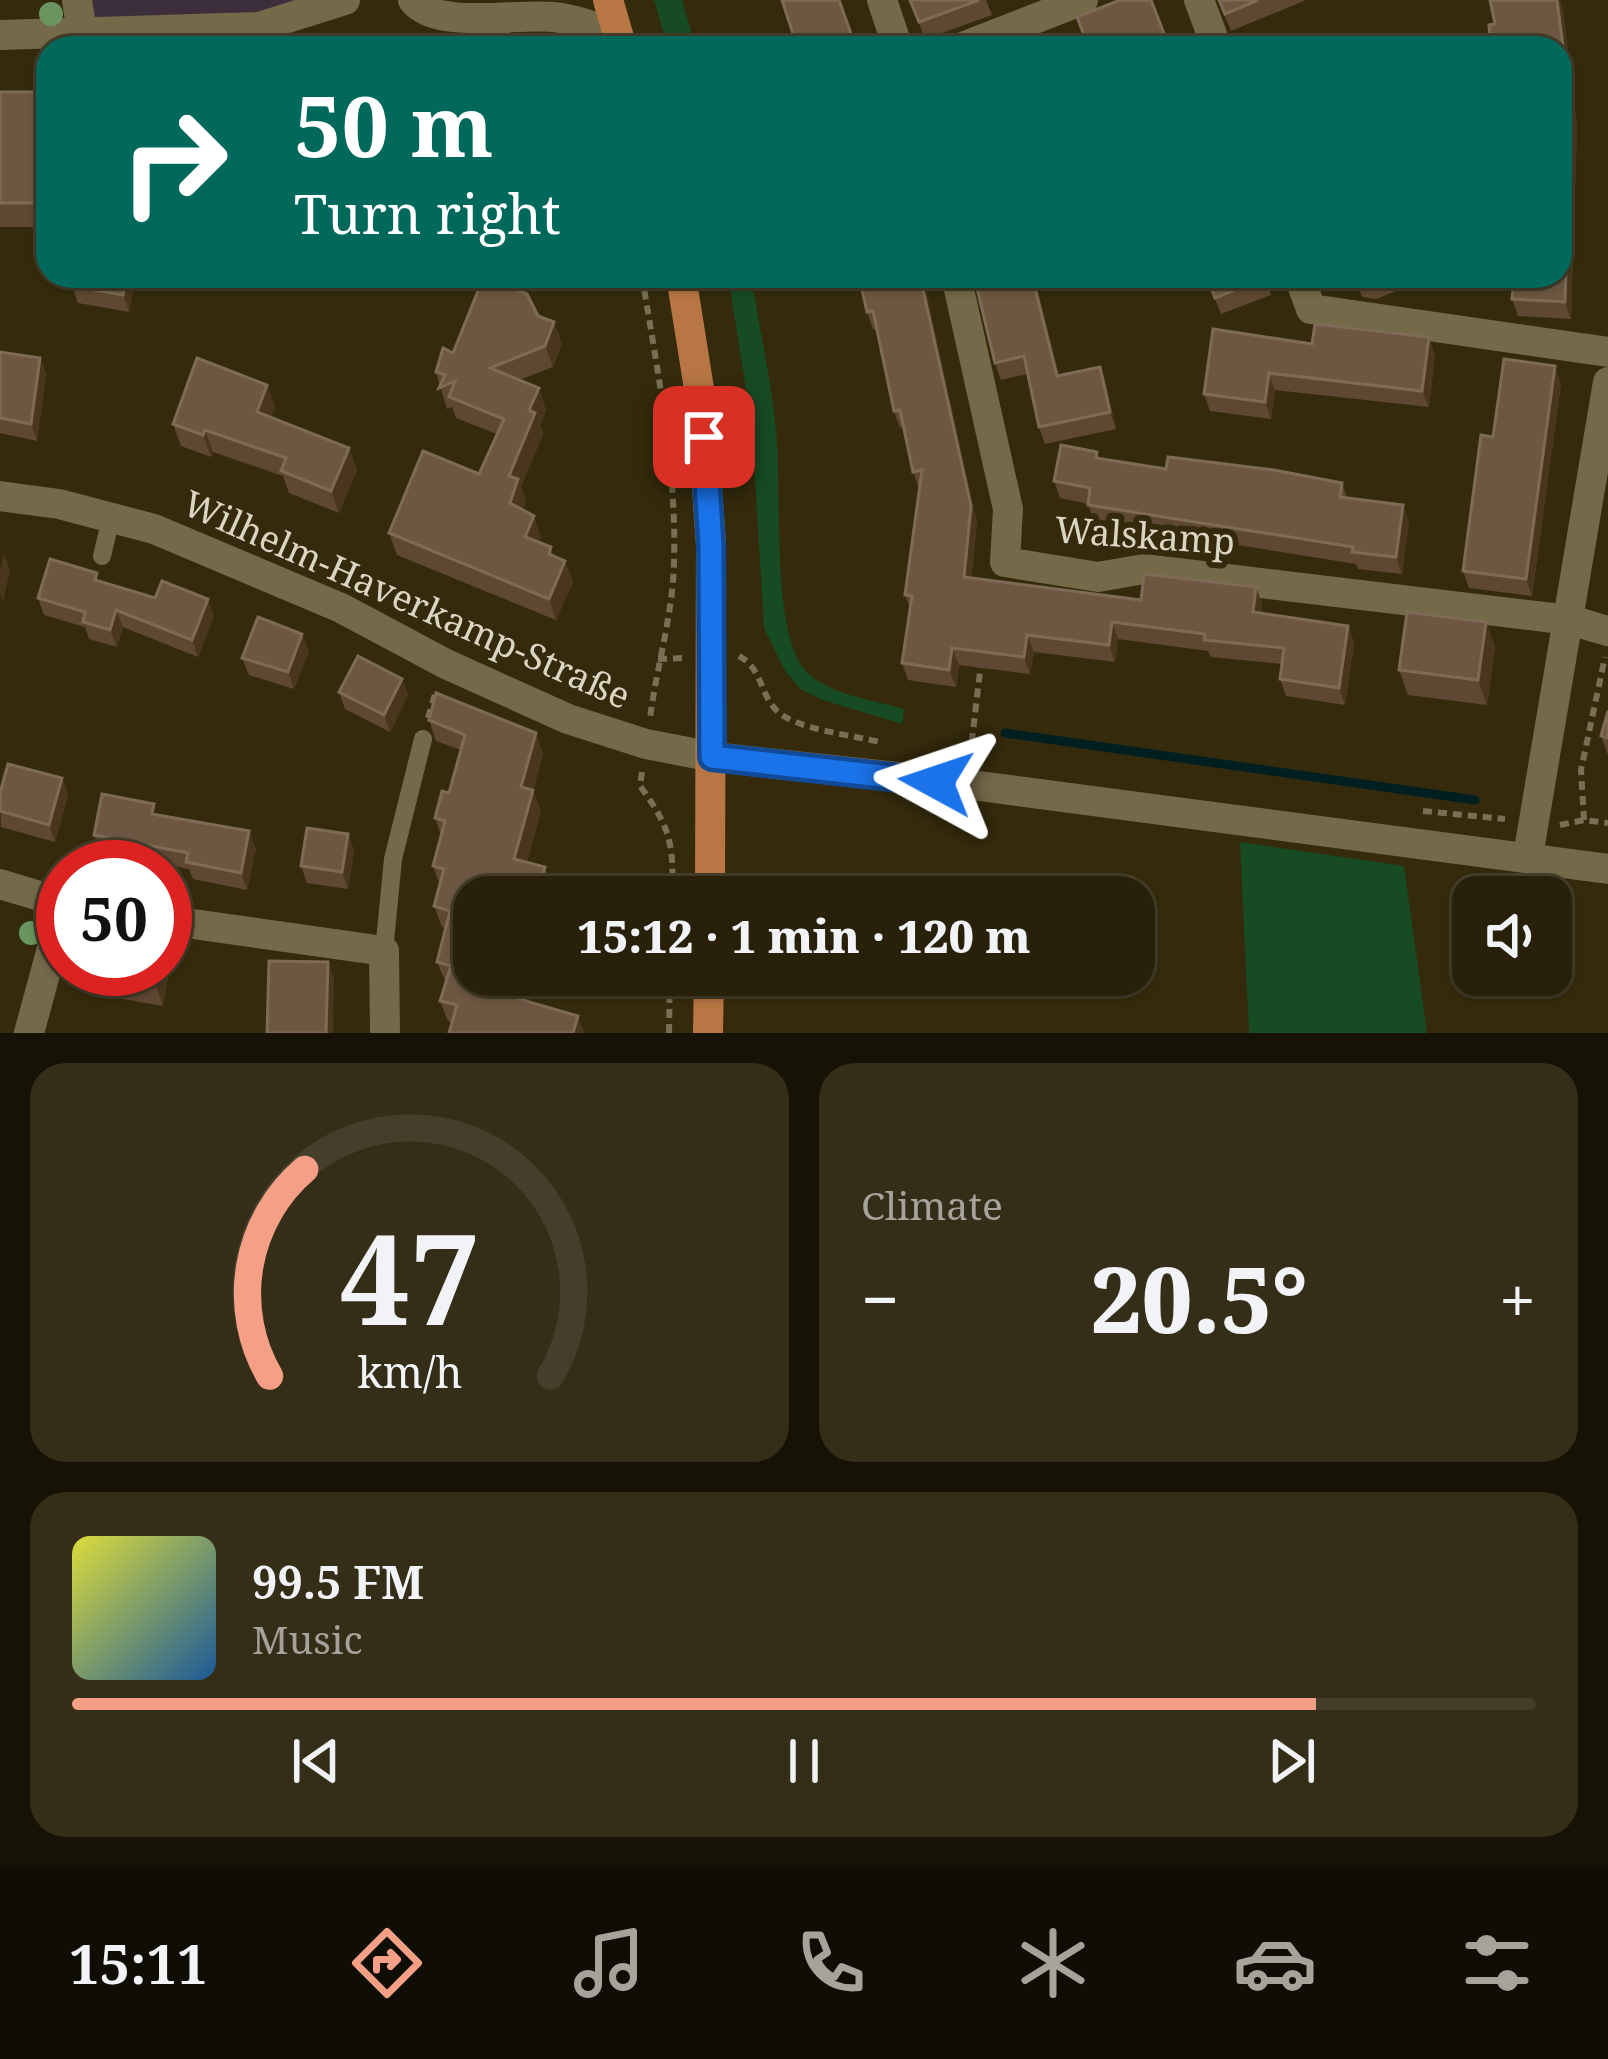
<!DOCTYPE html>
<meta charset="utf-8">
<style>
body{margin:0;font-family:"Noto Serif",serif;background:#342d17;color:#f1f3f6;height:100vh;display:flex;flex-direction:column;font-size:45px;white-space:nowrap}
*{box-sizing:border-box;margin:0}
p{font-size:39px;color:#a5a39c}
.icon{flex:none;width:66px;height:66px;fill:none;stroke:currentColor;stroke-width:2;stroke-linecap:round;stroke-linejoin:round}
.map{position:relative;height:1033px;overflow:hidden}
.panel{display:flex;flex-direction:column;gap:30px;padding:30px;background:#161205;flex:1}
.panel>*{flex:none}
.guide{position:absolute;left:36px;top:36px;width:1536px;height:252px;border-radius:36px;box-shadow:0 3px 9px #0004,0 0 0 3px #443e2a;background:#00695c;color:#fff;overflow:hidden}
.tools{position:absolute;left:1452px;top:876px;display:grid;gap:24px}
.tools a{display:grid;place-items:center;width:120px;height:120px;border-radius:24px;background:#282009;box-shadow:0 3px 9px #0004,0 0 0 3px #443e2a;font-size:60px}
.speed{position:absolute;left:36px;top:840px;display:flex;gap:24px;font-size:60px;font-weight:700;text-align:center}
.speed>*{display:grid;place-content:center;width:156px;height:156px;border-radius:50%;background:#282009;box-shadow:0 3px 9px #0004,0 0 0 3px #443e2a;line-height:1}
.speed .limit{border:18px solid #d22;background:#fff;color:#111}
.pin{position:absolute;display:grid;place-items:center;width:102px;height:102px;color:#fff;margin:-51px;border-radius:24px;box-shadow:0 6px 18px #0006}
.me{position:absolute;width:132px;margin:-66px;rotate:275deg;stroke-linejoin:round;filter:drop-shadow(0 0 9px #0008)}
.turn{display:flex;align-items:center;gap:42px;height:252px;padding:0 60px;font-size:54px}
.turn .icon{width:156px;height:156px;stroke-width:2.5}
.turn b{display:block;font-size:84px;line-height:102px}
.big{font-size:90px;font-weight:800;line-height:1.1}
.panel .card{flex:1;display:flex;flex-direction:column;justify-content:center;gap:18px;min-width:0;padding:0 42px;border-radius:36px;background:#342d17}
.panel .dial{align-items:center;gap:0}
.dial svg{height:312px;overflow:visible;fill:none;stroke:#443e2a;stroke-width:7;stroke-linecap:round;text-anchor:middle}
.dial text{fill:#f1f3f6;stroke:none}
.song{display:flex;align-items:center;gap:36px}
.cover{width:144px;height:144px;border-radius:18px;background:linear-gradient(135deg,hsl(60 70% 55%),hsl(210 70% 35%))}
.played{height:12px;border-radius:6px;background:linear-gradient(90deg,#f49f86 85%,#443e2a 85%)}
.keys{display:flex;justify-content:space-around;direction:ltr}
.heat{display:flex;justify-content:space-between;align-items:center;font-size:66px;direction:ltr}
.panel .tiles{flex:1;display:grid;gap:30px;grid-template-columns:1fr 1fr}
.card:last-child{grid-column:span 2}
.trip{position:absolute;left:453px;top:876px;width:702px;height:120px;border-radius:36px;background:#282009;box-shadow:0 3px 9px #0004,0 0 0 3px #443e2a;font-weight:800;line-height:120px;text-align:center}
.menu{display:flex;height:192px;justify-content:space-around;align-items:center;background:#100d04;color:#a5a39c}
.menu .icon{width:84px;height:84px}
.menu .on{color:#f49f86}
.menu b{font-size:54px;color:#f1f3f6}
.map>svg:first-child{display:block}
.commercial{fill:#3d2e3b}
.green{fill:#174b24}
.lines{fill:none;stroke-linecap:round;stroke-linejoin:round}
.stream{stroke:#001f21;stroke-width:9}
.path{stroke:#786f55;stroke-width:6;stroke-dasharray:9 6;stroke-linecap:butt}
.lane{stroke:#746949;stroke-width:18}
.street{stroke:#746949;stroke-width:30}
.secondary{stroke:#746949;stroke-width:30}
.primary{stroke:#b97645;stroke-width:30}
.tree{fill:#6a9460}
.wall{fill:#5f4833}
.shaded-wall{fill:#49361d}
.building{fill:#6d5742;stroke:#7e6b56;stroke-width:3}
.route-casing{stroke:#114b97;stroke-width:30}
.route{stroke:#1a73e8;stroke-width:21}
.labels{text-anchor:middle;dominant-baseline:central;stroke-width:12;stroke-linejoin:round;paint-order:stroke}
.street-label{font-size:36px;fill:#dbd5c3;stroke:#352b0c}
</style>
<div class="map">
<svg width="1608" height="1033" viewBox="0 0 1608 1033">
<rect width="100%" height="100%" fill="#352b0c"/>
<!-- commercial -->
<polygon class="commercial" points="85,0 329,0 256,20 90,28"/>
<!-- green -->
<g class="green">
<polygon points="654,0 682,0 696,48 668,48"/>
<path d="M728,276H751C759,327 771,379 776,431C782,489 771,624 803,668C823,694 874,700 904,709L902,724L823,700L800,689L784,669L764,628L752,426Z"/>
<polygon points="1240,842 1404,866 1427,1033 1249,1033"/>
</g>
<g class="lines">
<!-- stream -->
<polyline class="stream" points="1005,733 1475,800"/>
<!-- path -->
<g class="path">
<path d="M642,276C657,369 677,467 674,562C673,614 657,665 650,718"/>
<path d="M739,656C763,669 759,693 777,711C795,729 855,736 880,742"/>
<polyline points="658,659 684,658"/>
<polyline points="428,718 436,691"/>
<polyline points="970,757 981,663"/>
<path d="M642,772L640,786C671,828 674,845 672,897"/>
<polyline points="1423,811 1505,819"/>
<polyline points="1584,820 1581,770 1605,657"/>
<polyline points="1560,825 1584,820 1608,823"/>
<polyline points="669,1033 670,975"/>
</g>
<!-- lane -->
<g class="lane">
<polyline points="498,17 504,48"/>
<polyline points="102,556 111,518"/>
<polyline points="384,951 393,859 423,739"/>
</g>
<!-- street -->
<g class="street">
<polyline points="77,0 82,33"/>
<path d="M413,0C436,30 517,13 553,17C575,19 597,28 618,35"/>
<polyline points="882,0 898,48"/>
<polyline points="1199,0 1217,48"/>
<polyline points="0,35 259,27 345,0"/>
<polyline points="960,48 1083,0"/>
<polyline points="956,276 1008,509 1005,562 1098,577 1144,569 1570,620 1608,631"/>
<polyline points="1299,276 1311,309 1608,352"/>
<polyline points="1528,856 1608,382"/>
<polyline points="0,884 63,903"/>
<polyline points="165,920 384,951 385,1033"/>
<polyline points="29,1033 63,908"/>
</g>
<!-- secondary -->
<polyline class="secondary" points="0,496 59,504 154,529 341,608 446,664 568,719 646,744 713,757 972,785 1608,869"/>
<!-- primary -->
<g class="primary">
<polyline points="608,0 622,48"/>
<polyline points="681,276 701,401 711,545 710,897"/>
<polyline points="708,1033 709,975"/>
</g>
</g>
<!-- trees -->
<g class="tree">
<circle cx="51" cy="14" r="12"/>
<circle cx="31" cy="933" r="12"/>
</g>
<!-- wall -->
<g class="wall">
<polygon points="782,0 856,48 798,48"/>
<polygon points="910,0 986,0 992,15 925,39"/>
<polygon points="1218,0 1306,0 1231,31"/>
<polygon points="1563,11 1577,126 1571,319 1518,316 1512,299 1560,48 1495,24"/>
<polygon points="0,92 48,117 47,227 0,227"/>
<polygon points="74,276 136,276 129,312 78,303 72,286"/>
<polygon points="859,276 977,523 971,578 1141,600 1256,587 1262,604 1261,613 1348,626 1354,643 1345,705 1286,696 1280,679 1282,664 1211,657 1208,651 1118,639 1115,662 1034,652 1030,674 959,665 956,687 908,680 902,663 910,608 905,595 919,488 913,472 904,427 900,428 894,411 876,329 873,329 867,312"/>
<polygon points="974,276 1034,276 1059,375 1106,384 1116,429 1045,444 1039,427 1027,374 1001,380 995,363"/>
<polygon points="1206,276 1265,276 1271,295 1221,314"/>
<polygon points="1354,276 1414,276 1417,283 1376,299 1362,297"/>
<polygon points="518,290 538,316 554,322 562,344 553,367 519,380 546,410 540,425 543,434 521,487 526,500 523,510 541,537 539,542 555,556 565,561 573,582 556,620 397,555 389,533 479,474 497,434 456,418 452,407 447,409 436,372"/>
<polygon points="1312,344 1435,354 1429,407 1275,390 1271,419 1210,411 1204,394"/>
<polygon points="0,352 40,358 46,374 37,441 0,433"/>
<polygon points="1561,383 1532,596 1469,588 1463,571 1493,437"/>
<polygon points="275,407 271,417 349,448 357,470 339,513 289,493 283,476 213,452 211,457 181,446 173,424"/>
<polygon points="1097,452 1099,458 1166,469 1342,483 1347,498 1409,522 1402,574 1358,569 1356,564 1094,522 1088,504 1060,498 1054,481"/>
<polygon points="100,581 214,616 198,657 123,627 117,647 89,639 85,627 44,615 38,598"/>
<polygon points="1486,622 1495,647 1487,705 1408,695 1399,670"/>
<polygon points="309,651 294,689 249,675 242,658"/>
<polygon points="402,679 408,695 390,732 345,709 339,692"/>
<polygon points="1608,711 1608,755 1601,736"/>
<polygon points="429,720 543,753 533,791 541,811 527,862 545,867 552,888 474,897 530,1002 578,1016 584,1033 449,1033 452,1022 448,1021 440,1001 446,983 437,962 446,928 442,927 434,906 440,885 433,866 441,835 435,818 449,793 461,750 436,741"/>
<polygon points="62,778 68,795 55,842 1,827 0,793"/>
<polygon points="158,815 256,848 247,890 193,879 189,869 100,851 94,835"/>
<polygon points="348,834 354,851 348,889 307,883 301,866"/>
<polygon points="165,934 172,953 163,1006 83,992 75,969 165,969"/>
</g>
<!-- shaded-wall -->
<g class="shaded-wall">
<polygon points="1557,0 1560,0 1563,11 1577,126 1571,319 1565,302"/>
<polygon points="39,92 48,117 47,227 38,203"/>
<polygon points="126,276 136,276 129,312 123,295"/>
<polygon points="920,276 923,276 977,523 970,594 964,577"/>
<polygon points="1032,276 1034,276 1063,393 1057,376"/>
<polygon points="554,322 562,344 553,367 545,346"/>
<polygon points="1429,337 1435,354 1429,407 1422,391"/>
<polygon points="40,358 46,374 37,441 31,424"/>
<polygon points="1555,366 1561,383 1532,596 1526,579"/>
<polygon points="1100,367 1106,384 1116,429 1110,412"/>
<polygon points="1269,373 1275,390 1271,419 1265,402"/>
<polygon points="267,385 275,407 265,434 257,412"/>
<polygon points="539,388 546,410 540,425 543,434 521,487 526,500 518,524 510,503 509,476 529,410"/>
<polygon points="205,430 213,452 211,457 203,435"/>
<polygon points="349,448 357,470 339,513 331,491"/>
<polygon points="1403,505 1409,522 1402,574 1396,557"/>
<polygon points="534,516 541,537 533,558 525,537"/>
<polygon points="4,553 10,570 3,602 0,594 0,570"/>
<polygon points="565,561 573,582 556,620 549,599"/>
<polygon points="1256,587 1262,604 1259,629 1253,612"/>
<polygon points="208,599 214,616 198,657 192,640"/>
<polygon points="116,610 123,627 117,647 110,630"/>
<polygon points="1112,622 1118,639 1115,662 1109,645"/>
<polygon points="1486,622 1495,647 1487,705 1478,680"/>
<polygon points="1348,626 1354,643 1345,705 1339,688"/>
<polygon points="302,634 309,651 294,689 288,672"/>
<polygon points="1027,635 1034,652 1030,674 1024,657"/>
<polygon points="952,648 959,665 956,687 949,670"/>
<polygon points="402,679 408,695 390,732 384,715"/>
<polygon points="536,733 543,753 533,791 541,811 522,879 514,859 521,787"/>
<polygon points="62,778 68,795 55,842 49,825"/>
<polygon points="249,831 256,848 247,890 241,873"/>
<polygon points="348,834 354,851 348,889 342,872"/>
<polygon points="545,867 552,888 550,897 542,897 539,888"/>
<polygon points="165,934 172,953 163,1006 154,981 156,969 165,969"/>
<polygon points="328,962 334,979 333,1033 326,1033"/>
<polygon points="525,975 537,975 526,1020 519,999"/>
<polygon points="578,1016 584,1033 573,1033"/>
</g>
<!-- building -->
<g class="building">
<polygon points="782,0 839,0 856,48 805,48 801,35 794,37"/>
<polygon points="910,0 979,0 919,22"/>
<polygon points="1120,0 1151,0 1168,44 1159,48 1089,48 1077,17"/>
<polygon points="1219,0 1258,0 1225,14"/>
<polygon points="1490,0 1557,0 1571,109 1565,302 1512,299 1514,276 1560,276 1560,48 1491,48 1489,25 1495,24"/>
<polygon points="471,37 472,48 333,48 332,42"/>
<polygon points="174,46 174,48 106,48"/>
<polygon points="0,92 39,92 38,203 0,203"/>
<polygon points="74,276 126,276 123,295 72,286"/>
<polygon points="484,276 498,276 515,283 513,288 527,294 538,316 554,322 545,346 490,368 539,388 529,410 535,413 509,476 518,479 510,503 534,516 525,537 551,547 549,554 565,561 549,599 389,533 423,451 479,474 504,419 449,397 455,381 439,388 445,375 436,372 443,348 453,353"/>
<polygon points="859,276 920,276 971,506 964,577 1141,600 1144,574 1256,587 1253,612 1348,626 1339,688 1280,679 1284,648 1204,640 1205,634 1112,622 1109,645 1027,635 1024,657 952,648 949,670 902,663 912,596 905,595 922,470 913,472 900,410 894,411 873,311 867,312"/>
<polygon points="974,276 1032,276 1057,376 1100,367 1110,412 1039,427 1024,356 995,363"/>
<polygon points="1207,276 1265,276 1265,278 1215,298"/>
<polygon points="1354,276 1385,276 1370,282 1356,280"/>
<polygon points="1315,324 1429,337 1422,391 1269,373 1265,402 1204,394 1213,329 1312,344"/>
<polygon points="0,352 40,358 31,424 0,418"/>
<polygon points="197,358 267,385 257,412 349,448 331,491 281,471 286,458 205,430 203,435 173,424"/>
<polygon points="1504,359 1555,366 1526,579 1463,571 1481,435 1493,437"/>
<polygon points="1061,445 1097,452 1096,458 1166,469 1168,457 1274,470 1342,483 1340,497 1403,505 1396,557 1352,552 1353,547 1088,505 1090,488 1054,481"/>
<polygon points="50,559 97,573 95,580 155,598 162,581 208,599 192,640 116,610 110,630 83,622 85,612 38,598"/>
<polygon points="1407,612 1486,622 1478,680 1399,670"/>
<polygon points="258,617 302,634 288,672 242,658"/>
<polygon points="358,656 402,679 384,715 339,692"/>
<polygon points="436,693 536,733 521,787 533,790 514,859 545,867 539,888 545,890 544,897 474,897 474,975 525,975 519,999 578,1016 573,1033 449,1033 457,1005 440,1001 451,966 437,962 450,911 434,906 444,869 433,866 445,821 435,818 442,791 449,793 465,735 429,720"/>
<polygon points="1608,711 1608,738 1601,736"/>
<polygon points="8,764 62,778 49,825 0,811 0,793"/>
<polygon points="102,794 154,804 152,814 249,831 241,873 186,862 188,853 94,835"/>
<polygon points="307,828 348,834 342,872 301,866"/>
<polygon points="269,961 328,962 326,1033 267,1033"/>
<polygon points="85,969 156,969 154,981"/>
</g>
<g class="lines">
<defs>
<polyline id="route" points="704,437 711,545 712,757 936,782"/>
</defs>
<!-- route casing -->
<use href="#route" class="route-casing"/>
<!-- route -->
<use href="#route" class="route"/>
</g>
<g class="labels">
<!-- street labels -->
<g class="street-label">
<text transform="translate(1145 535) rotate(4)">Walskamp</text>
<text transform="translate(407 599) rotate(24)">Wilhelm-Haverkamp-Straße</text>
</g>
</g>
</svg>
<div class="tools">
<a><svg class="icon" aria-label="sound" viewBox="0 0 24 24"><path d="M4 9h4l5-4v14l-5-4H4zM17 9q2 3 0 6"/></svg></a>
</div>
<div class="speed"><div class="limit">50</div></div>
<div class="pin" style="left:704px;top:437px;background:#d93025"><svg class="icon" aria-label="arrive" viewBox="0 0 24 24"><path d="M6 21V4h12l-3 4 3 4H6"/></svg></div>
<svg class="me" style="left:936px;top:782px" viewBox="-20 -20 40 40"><path d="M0-17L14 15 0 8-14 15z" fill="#1a73e8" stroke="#fff" stroke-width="4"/></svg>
<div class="trip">15:12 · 1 min · 120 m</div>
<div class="guide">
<div class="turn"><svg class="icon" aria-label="right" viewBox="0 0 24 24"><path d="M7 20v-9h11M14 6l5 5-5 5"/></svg><div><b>50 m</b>Turn right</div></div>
</div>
</div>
<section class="panel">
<div class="tiles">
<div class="card dial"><svg viewBox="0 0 100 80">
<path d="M14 69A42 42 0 1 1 86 69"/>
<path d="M14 69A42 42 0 0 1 23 16" stroke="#f49f86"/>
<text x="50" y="56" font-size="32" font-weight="700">47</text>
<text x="50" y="72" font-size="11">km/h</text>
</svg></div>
<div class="card"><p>Climate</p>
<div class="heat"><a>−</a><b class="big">20.5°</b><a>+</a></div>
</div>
<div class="card">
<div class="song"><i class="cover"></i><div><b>99.5 FM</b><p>Music</p></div></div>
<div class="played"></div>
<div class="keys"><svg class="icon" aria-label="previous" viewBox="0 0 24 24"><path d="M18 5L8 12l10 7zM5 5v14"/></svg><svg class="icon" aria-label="pause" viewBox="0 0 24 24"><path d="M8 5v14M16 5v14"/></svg><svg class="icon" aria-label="next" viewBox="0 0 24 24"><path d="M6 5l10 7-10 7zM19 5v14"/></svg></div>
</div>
</div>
</section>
<nav class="menu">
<b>15:11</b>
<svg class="icon on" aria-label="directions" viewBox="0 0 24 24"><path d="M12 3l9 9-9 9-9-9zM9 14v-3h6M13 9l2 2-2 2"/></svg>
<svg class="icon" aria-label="music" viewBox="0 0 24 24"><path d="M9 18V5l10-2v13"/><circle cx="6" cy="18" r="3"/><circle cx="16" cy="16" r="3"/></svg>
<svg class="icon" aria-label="phone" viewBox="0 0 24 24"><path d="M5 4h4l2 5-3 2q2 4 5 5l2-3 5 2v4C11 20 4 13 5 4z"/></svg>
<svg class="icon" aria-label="climate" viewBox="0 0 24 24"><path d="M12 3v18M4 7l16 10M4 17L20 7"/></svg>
<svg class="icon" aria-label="car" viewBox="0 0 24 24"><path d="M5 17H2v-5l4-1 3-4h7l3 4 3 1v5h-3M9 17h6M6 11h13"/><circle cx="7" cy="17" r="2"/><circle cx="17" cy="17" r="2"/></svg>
<svg class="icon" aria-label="filters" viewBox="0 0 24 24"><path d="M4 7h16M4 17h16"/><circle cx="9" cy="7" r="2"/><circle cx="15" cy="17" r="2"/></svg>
</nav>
